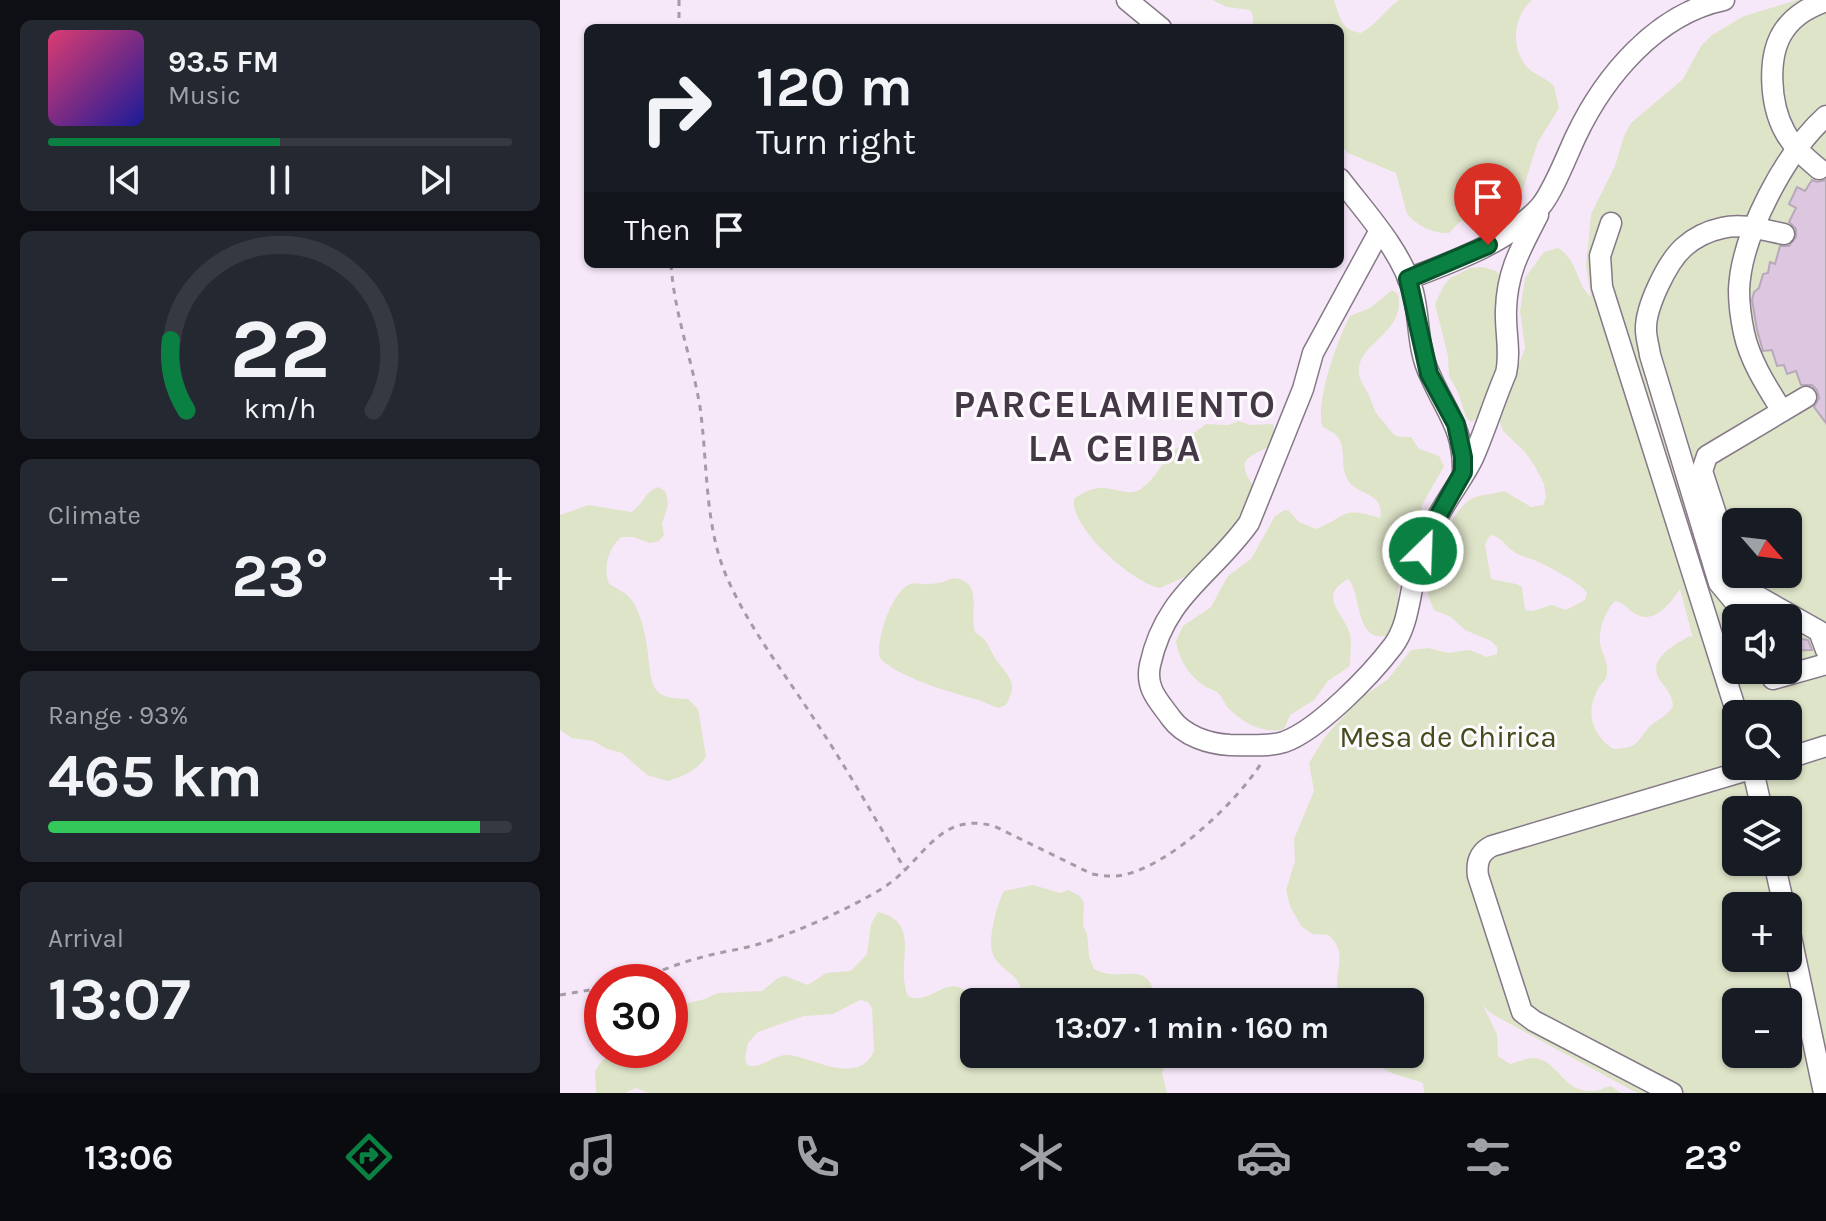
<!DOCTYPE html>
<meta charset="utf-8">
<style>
body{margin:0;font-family:Karla,sans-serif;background:#242831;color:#f1f3f6;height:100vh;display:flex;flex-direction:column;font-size:30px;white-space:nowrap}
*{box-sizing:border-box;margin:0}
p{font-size:26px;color:#9ea1a6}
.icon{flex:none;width:44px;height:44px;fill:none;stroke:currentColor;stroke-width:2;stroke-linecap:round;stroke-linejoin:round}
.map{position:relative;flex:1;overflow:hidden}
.panel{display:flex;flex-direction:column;gap:20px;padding:20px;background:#0d0f14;width:560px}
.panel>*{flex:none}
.top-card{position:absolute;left:24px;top:24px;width:760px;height:244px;border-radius:12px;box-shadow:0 2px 6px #0004;background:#171b24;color:#f1f3f6;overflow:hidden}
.needle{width:52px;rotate:118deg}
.fabs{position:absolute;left:1162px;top:508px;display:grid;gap:16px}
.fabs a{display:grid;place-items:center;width:80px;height:80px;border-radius:12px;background:#171b24;box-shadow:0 2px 6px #0004;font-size:40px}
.speed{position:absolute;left:24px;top:964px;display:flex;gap:16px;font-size:40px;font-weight:700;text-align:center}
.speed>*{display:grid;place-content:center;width:104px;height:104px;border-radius:50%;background:#171b24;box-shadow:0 2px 6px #0004;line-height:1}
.speed .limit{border:12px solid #d22;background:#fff;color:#111}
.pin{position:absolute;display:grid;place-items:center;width:68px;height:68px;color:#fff;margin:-82px -34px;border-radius:50% 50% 50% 0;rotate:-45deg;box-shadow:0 0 8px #0007}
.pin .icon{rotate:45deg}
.me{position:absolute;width:88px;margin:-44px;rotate:24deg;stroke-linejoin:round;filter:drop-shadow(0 0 6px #0008)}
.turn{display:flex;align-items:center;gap:28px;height:168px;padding:0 40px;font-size:36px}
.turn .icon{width:104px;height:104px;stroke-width:2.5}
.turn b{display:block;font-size:56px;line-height:68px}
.then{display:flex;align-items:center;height:76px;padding:0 40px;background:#0003;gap:16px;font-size:30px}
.big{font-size:60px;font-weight:700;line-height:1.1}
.panel .tile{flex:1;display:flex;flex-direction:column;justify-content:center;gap:12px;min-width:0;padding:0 28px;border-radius:12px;background:#242831}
.panel .dial{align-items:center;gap:0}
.dial svg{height:208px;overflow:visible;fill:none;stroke:#363941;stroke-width:7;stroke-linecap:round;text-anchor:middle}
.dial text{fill:#f1f3f6;stroke:none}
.song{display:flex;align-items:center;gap:24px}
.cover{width:96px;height:96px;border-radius:12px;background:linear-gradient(135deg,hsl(340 70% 55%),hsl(240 70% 35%))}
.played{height:8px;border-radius:4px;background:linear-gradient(90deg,#0b8043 50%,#363941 50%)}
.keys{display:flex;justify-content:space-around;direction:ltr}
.heat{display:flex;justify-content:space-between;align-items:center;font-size:44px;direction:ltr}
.charge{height:12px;border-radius:6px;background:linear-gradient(90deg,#34c759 93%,#363941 0)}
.trip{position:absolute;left:400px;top:988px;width:464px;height:80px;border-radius:12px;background:#171b24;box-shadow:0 2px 6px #0004;font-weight:700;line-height:80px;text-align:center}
.tab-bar{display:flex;height:128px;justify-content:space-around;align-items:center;background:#090b0e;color:#9ea1a6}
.tab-bar .icon{width:56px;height:56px}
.tab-bar .on{color:#0b8043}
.tab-bar b{font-size:36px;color:#f1f3f6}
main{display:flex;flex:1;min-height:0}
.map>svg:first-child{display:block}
.green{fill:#dee4c8;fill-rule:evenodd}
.building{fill:#dcc6e0;stroke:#b7a9b9;stroke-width:2}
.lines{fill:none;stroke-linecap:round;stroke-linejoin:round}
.minor-casing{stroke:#857887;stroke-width:23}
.path{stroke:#a59aa6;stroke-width:3;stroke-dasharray:6 6;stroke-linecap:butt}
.minor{stroke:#fff;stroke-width:20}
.route-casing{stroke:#07532c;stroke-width:20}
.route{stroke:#0b8043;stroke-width:14}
.labels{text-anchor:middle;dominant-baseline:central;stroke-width:6;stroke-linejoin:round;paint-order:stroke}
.park-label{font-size:30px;fill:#444a19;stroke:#fdfafd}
.district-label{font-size:38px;font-weight:bold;letter-spacing:2px;fill:#443846;stroke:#fdfafd}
</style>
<main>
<section class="panel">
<div class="tile">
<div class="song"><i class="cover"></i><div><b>93.5 FM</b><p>Music</p></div></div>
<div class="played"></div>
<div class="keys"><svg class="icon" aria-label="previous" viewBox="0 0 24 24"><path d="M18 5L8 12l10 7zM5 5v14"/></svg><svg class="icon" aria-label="pause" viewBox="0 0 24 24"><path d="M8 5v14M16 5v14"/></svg><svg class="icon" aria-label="next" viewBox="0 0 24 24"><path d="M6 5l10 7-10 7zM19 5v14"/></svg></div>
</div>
<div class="tile dial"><svg viewBox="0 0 100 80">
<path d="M14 69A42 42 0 1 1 86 69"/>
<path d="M14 69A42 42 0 0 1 8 42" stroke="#0b8043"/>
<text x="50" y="56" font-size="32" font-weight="700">22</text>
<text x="50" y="72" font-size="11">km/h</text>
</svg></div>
<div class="tile"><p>Climate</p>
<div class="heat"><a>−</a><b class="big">23°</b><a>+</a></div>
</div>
<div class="tile"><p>Range · 93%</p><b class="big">465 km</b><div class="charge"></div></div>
<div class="tile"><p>Arrival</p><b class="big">13:07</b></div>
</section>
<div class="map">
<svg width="1266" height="1093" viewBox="0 0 1266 1093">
<rect width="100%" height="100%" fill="#f7e8f9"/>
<!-- green -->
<g class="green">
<path d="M652,0H774C780,18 781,30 801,33C817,24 825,10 839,0H972C953,17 950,49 968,68C976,76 987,78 994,86L999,108L978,142L957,208L931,224L901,221L889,233C874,234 857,226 847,214L836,173L788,153L780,145V28H693V16L690,10L667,7Z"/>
<path d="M1237,0H1266V1093H1077L932,1014L923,1006L937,1034L938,1056L950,1064C958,1063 967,1057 975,1058C1000,1062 1003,1093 1033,1091C1039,1091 1045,1087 1051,1086L1061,1093H864L863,1083C841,1075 824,1075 808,1054H850V1002H784C781,996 776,990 777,984C777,965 787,951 768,935L752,934L741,926L730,906L726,890L735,861L734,839L754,791L749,763L765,737L780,720L800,699L828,679L851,650L869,648L888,653L910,650L927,657L937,654V647L931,641L905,630L891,617L874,610L868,595L869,588C875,562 888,511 913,498C922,494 935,494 944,491L971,507L983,505L986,498L984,484L974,465L965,452L943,431L939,418L965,348L960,311L965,278L984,252L998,248C1018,260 1016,284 1031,297L1026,265L1031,214L1055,166L1064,136L1071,123L1123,79L1141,46L1152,35L1184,16ZM1176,522H1228V574H1176ZM930,535C943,537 945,547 956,553C961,557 968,557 974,560C985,565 1022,583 1027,593L1025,600L1006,610L992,605L972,611L965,610L962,587L956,584L931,579L925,545ZM1120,589L1133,638L1130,636C1114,645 1083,661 1102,683C1108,691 1112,695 1113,706C1107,717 1097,719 1089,727C1076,743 1078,748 1053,749C1032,735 1025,712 1038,689C1041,683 1047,680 1047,673C1048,664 1044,656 1041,648C1037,633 1044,612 1055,601C1063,603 1064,605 1071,611C1092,628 1109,605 1120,589ZM1176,618H1228V670H1176ZM1176,714H1228V766H1176ZM1176,810H1228V862H1176ZM1176,906H1228V958H1176ZM1176,1002H1228V1054H1176Z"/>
<polygon points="923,267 936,271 941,276 939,370 919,417 911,422 906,417 898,392 889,376 888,356 875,304 883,287 890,278 910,268"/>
<path d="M832,290L838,294C847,334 794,343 799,375C801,383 807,390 810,398C814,407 814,412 821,419C834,432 829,438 851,437L859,449L879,456L884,466L862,505L860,522L840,564L838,595L841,614L826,636C794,641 802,593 788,579C756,597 785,614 790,634C792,644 790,655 790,666L768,681L754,700L730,715L724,729C704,735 682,722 668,708C664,703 662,696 657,692C656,691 648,688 646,687C630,677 618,659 616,641L623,626L651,607L668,576L691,559L715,516L725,510L729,511L739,522L756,529C789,516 780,506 820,518C825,494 802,496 790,483C778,468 788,451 777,436C773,431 766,430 762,426C756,399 777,341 790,316L810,308Z"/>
<path d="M679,421L690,425L713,424L717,442C693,458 671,455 695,488L682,512L679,523L631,574L600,588C574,584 509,527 514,499C545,475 561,499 579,490C596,480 602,460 617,448C625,440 636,431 646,424L668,425Z"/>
<path d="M99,487L106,492L108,505L102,524L104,535L99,541L90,543L73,537H61C48,549 43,567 49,584C56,588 65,592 70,598C82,611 88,646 89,663C92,693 97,698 128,699L138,709L146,756C140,769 122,777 108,781L87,775L62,753L47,749L33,741L12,738L0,730V515L29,505L71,512C84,505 85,490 99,487Z"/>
<path d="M394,578C424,581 409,612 415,632C428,640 428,646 435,658C447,677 460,680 446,705L439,708C430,706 424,701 415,699C392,693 335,676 320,658C315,641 332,591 350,584C356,582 362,585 369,584C377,584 386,581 394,578Z"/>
<path d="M473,885L500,893L508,890L520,896L524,903L523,926L527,933L529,956L534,969C563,985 589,955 596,1002H458C469,976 441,973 433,955C427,941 437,904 444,891Z"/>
<path d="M318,912C364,923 334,964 348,996C371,1009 398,959 414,1009C418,1021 414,1041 414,1054H608L602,1073L607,1093H88L76,1088L65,1093H36L35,1072C46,1043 85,1050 110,1050V1012L115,1006L145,999L158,993L202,991L218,978L225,976L248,985L266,973L291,971L307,954L311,924ZM300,1000L308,1002L312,1008L314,1051C298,1087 253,1057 228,1055C213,1054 202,1070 187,1065L185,1058L188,1043L198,1032L244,1016L273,1014Z"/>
</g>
<!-- building -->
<g class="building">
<polygon points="1252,180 1257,182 1266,180 1266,423 1254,407 1259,398 1257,390 1252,385 1241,385 1236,371 1227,374 1224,365 1217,366 1212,350 1203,351 1197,330 1192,300 1194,292 1199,288 1203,274 1208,273 1210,262 1215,264 1220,246 1229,246 1236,237 1236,229 1229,222 1236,208 1229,204 1237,187 1245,191"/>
<polygon points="1228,637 1248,640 1252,650 1228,651"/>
</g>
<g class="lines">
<defs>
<g id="minor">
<polyline points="567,0 601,28"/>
<path d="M1259,169C1246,158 1233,147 1225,132C1210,105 1206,55 1225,29C1236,14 1250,7 1266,1"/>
<path d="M780,179C806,213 841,250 853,292C860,319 857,349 870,375C886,412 904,429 903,472"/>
<polyline points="1051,223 1040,256 1042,287 1177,714"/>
<path d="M819,232L753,353L743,389L689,523C651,576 605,595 590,665C585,689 599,701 611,718C624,736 649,744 670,745C688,745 707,747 724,742C758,730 811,675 833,646C845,630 848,609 852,589C857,570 863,550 871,531C881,505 901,483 913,458C925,431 934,401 946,373C951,352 945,331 946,310C947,271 961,248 978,215V210"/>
<path d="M848,279C894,261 947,243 980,207C993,192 1007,155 1016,136C1044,77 1096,14 1164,0"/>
<polyline points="1246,397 1147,456 1142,471 1178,582 1188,591 1259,631 1266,650"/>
<path d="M1222,411C1207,387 1190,361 1184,333C1181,319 1179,304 1179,290C1181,235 1226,152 1266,116"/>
<path d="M1204,618L1174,601L1159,583L1090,355C1089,347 1086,338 1086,330C1085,308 1107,262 1124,247C1134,238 1148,231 1162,228C1183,223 1203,230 1224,234"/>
<polyline points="1211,670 1213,679 1266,664"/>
<polyline points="1228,758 1266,746"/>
<polyline points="1192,766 1202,810"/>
<polyline points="1214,862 1224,906"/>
<polyline points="1228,923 1264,1093"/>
<path d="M1112,1093L974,1021L962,1012L918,876C916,862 920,852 932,846L1201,766"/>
</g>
</defs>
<!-- minor casing -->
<use href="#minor" class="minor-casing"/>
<!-- path -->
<g class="path">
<polyline points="119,0 119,28"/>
<path d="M111,264C114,313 132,359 140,407C148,464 144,527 168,580C191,631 228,678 258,725C289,772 317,822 346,871"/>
<path d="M69,982C92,975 115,964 139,958C159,952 179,950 199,944C237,932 289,909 323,888C365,861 377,811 434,826L532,874C542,876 552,877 563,875C611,865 676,803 702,762"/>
<polyline points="0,995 42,988"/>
</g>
<!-- minor -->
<use href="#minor" class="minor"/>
</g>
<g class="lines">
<defs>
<polyline id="route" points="863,551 872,527 903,472 903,457 896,424 869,374 848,279 928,245"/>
</defs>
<!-- route casing -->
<use href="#route" class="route-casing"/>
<!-- route -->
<use href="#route" class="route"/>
</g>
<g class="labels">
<!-- park labels -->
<g class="park-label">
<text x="888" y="737">Mesa de Chirica</text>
</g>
<!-- district labels -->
<g class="district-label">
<text x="555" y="404">PARCELAMIENTO<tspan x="555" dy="44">LA CEIBA</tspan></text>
</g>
</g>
</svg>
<div class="fabs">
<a><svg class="needle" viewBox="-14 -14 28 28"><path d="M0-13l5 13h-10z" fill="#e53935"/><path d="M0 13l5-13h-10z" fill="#9ea1a6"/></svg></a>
<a><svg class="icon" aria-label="sound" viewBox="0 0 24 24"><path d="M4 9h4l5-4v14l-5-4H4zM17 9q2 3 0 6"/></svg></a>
<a><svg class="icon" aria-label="search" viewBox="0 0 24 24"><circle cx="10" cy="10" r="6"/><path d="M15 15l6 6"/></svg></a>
<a><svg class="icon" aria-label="layers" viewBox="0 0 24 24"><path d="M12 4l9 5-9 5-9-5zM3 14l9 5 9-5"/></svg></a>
<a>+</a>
<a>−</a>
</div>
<div class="speed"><div class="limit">30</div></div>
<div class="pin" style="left:928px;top:245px;background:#d93025"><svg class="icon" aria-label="arrive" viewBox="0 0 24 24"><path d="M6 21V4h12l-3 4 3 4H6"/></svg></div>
<svg class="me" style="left:863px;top:551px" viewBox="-20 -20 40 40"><circle r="17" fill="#0b8043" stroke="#fff" stroke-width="3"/><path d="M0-11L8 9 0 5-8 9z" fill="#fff"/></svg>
<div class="trip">13:07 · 1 min · 160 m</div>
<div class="top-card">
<div class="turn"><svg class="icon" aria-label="right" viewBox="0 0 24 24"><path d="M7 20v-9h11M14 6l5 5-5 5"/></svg><div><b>120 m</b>Turn right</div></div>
<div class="then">Then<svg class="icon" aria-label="arrive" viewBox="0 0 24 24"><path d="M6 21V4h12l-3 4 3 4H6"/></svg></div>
</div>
</div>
</main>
<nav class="tab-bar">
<b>13:06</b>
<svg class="icon on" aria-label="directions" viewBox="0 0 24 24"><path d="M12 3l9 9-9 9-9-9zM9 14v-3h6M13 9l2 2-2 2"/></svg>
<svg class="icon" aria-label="music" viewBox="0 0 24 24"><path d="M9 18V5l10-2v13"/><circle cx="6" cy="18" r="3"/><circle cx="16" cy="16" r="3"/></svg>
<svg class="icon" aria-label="phone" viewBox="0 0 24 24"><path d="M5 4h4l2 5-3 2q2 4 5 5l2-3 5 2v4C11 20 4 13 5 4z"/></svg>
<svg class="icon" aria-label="climate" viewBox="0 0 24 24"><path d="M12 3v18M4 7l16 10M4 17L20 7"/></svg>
<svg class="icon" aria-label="car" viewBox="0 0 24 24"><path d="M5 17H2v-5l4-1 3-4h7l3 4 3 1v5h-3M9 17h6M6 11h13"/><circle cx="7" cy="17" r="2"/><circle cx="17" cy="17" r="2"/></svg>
<svg class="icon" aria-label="filters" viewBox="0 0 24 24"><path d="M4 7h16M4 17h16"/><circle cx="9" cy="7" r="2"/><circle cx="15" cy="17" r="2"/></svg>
<b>23°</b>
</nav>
